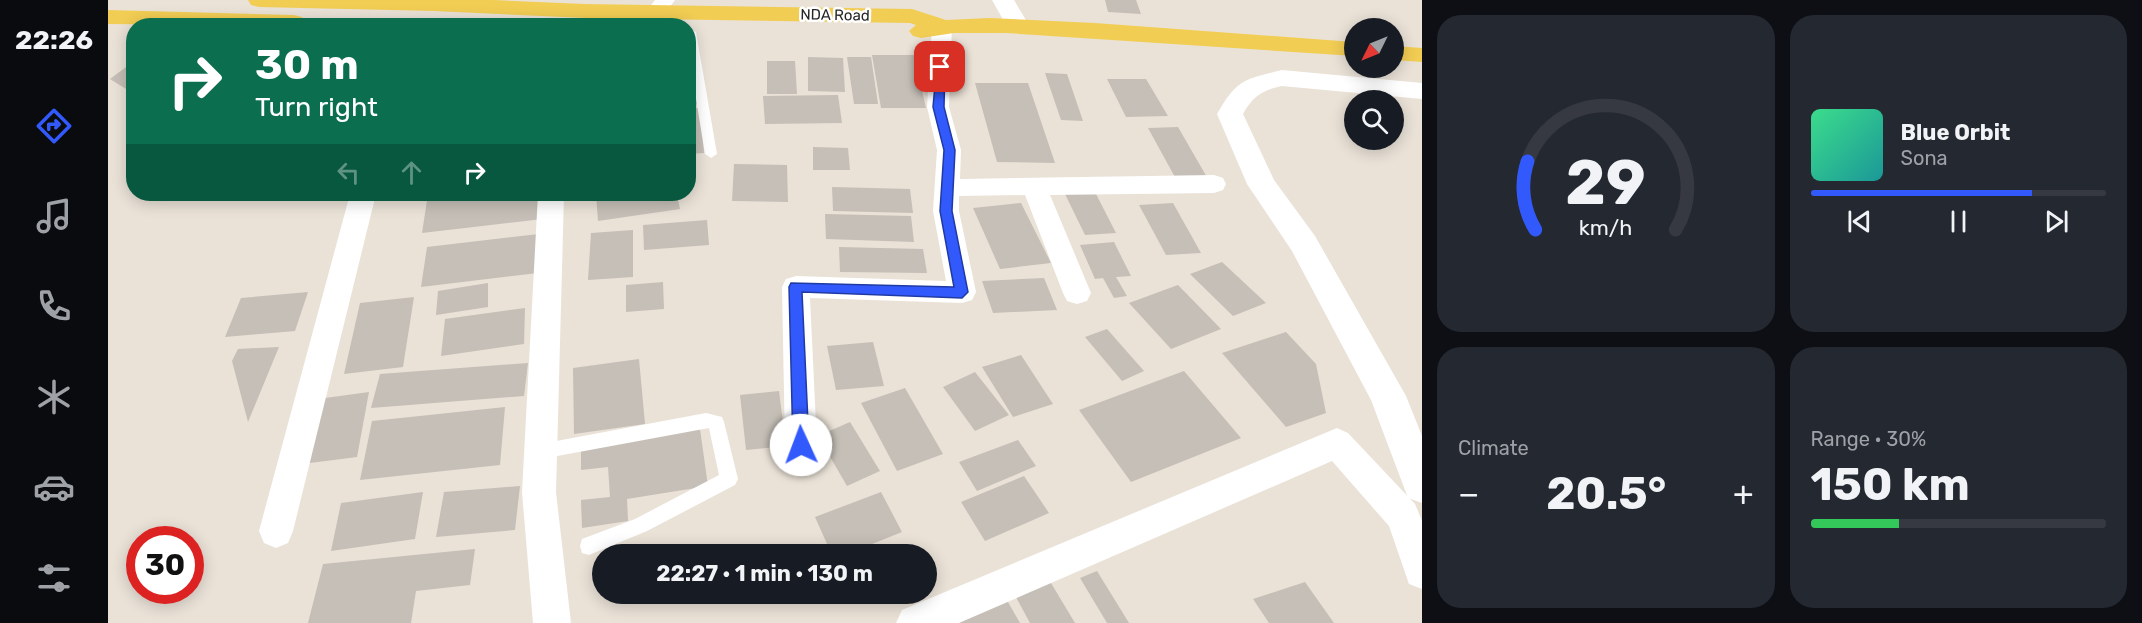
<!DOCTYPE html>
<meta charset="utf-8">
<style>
body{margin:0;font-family:Rubik,sans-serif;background:#242831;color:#f1f3f6;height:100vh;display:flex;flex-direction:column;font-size:22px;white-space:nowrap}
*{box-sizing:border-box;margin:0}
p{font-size:20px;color:#9ea1a6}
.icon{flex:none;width:33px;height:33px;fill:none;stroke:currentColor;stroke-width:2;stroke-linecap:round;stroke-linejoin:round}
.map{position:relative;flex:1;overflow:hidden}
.drawer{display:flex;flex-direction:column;gap:15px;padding:15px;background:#0d0f14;width:720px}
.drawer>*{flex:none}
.banner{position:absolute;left:18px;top:18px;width:570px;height:183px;border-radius:24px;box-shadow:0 3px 15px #0003;background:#0b6e4f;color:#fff;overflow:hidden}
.needle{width:39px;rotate:227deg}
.fabs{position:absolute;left:1236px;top:18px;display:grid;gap:12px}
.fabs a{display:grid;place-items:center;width:60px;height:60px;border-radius:50%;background:#171b24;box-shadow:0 3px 15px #0003;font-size:30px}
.speed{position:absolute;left:18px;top:526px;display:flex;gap:12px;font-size:30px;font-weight:700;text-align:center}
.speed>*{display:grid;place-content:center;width:78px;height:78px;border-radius:50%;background:#171b24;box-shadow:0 3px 15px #0003;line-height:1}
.speed .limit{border:9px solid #d22;background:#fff;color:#111}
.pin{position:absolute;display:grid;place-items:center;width:51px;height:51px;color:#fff;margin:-26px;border-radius:12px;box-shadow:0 3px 9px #0006}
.me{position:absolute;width:66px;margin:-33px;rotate:358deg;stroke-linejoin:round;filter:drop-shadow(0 0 4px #0008)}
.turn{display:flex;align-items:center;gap:21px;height:126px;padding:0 30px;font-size:27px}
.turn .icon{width:78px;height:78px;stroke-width:2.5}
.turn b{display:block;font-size:42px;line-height:51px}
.lanes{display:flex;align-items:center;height:57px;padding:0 30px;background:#0003;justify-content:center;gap:30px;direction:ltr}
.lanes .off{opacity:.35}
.big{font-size:45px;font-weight:700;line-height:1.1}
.drawer .card{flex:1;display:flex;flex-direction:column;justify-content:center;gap:9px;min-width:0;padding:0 21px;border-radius:24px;background:#242831}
.drawer .dial{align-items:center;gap:0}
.dial svg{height:156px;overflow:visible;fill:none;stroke:#363941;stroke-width:7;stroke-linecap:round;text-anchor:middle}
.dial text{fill:#f1f3f6;stroke:none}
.song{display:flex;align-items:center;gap:18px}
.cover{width:72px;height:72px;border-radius:9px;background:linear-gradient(135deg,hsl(150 70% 55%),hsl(180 70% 35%))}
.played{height:6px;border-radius:3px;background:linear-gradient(90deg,#3259fc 75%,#363941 75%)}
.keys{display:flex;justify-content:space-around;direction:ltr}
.heat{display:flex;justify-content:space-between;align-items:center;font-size:33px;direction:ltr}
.charge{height:9px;border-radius:4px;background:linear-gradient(90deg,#34c759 30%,#363941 0)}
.drawer .tiles{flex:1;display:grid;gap:15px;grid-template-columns:repeat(2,1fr)}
.trip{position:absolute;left:484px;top:544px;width:345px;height:60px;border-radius:30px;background:#171b24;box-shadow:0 3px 15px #0003;font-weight:700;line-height:60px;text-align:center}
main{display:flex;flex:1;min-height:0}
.dock{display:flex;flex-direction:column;width:108px;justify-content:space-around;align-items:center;background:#090b0e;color:#9ea1a6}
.dock .icon{width:42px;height:42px}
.dock .on{color:#3259fc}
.dock b{font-size:27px;color:#f1f3f6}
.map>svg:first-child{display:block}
.building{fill:#c5bfb7}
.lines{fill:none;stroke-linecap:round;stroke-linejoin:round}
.lane{fill:#fff;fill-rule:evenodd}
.street{fill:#fff;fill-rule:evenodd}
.secondary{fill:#fff;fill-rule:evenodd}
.primary{fill:#f2cd54;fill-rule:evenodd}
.route{fill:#3259fc;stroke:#203aa4;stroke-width:1.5}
.labels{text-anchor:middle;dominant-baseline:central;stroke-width:5;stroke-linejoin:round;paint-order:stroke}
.far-street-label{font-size:15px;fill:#272727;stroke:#fff}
</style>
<main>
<nav class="dock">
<b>22:26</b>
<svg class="icon on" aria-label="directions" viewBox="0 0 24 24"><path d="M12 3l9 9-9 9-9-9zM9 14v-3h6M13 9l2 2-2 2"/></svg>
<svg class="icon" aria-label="music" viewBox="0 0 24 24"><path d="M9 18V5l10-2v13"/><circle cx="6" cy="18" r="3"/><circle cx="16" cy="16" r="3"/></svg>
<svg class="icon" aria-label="phone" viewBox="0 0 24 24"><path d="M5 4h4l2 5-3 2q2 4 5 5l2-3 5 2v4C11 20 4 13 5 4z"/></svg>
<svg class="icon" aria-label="climate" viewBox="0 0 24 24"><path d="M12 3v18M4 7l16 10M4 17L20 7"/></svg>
<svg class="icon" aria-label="car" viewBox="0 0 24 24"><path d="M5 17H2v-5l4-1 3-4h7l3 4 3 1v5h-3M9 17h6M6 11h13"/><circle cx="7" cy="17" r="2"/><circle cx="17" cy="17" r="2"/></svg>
<svg class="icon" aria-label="filters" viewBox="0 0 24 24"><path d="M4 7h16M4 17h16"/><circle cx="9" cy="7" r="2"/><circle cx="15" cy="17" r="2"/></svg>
</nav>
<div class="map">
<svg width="1314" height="623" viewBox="0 0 1314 623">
<rect width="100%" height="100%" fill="#eae2d7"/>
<!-- building -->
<g class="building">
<polygon points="997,0 1028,0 1033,14 1000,12"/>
<polygon points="764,55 806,55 818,108 773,108"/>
<polygon points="700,57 735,58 737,92 700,91"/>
<polygon points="739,57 763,57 770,104 746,104"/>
<polygon points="26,61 26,94 2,79"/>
<polygon points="659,61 687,61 689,94 659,94"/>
<polygon points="580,65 587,65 593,104 580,105"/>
<polygon points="937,73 959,74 975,121 953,120"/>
<polygon points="999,79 1038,79 1060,116 1018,117"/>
<polygon points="867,83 920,83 947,163 889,162"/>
<polygon points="730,95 734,123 657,124 655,96"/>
<polygon points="580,108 593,108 596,153 580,154"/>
<polygon points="1070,127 1100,179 1068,179 1040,128"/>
<polygon points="705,147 740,148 742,170 705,170"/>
<polygon points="626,164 679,165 680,202 624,201"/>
<polygon points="724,187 802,189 805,213 725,211"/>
<polygon points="987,192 1008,233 977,235 957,194"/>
<polygon points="320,194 435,194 435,219 314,233"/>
<polygon points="488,194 569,194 572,209 490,221"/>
<polygon points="913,203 943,263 892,269 865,208"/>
<polygon points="1065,203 1093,253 1058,255 1031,205"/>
<polygon points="717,214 803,216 806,242 718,239"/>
<polygon points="599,220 601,245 536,250 535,225"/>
<polygon points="525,230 525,277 480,280 483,233"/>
<polygon points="431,234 430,273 313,287 319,247"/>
<polygon points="1006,242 1023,276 1008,277 1019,296 1006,298 995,278 987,279 972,245"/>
<polygon points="731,247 815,249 819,273 732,272"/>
<polygon points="1114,262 1158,303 1125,316 1082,274"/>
<polygon points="936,278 949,310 885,313 874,281"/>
<polygon points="555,282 556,309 518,312 518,285"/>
<polygon points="380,283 380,307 328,315 330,291"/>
<polygon points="1070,285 1113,329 1063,349 1021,303"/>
<polygon points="200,292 187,331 117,337 133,298"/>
<polygon points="306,297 295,367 236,374 252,303"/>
<polygon points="417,308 416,344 333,356 337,319"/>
<polygon points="999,329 1036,371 1014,381 977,337"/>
<polygon points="1178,332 1208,364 1218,413 1178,427 1114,353"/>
<polygon points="765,342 776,386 728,390 719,346"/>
<polygon points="171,347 140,422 124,361 130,349"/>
<polygon points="913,355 945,404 905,417 874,367"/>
<polygon points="531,359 537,424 466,434 465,368"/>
<polygon points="420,363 416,396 263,408 272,374"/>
<polygon points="1076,371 1133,438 1023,482 971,410"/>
<polygon points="867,372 901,415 867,431 835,387"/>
<polygon points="797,388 835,454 789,471 753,403"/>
<polygon points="671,391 678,446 638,450 632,395"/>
<polygon points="261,392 249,457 194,464 210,399"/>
<polygon points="397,407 392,465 252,480 264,421"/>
<polygon points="742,422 772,471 739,486 710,436"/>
<polygon points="592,429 600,486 519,499 520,521 474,528 473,500 502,497 500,467 473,470 473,447"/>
<polygon points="910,440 928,466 869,491 851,462"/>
<polygon points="916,476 941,513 877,541 853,502"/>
<polygon points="412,486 407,530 328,537 336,492"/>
<polygon points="315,492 307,539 223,551 233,503"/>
<polygon points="773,492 794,532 737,555 724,555 707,517"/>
<polygon points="367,549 362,585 308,591 303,623 200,623 215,564"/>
<polygon points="989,571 1021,623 999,623 972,578"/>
<polygon points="937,573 967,623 922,623 903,588"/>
<polygon points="1197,582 1226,623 1161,623 1145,599"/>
<polygon points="893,590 912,623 825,623"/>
</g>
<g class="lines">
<!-- lane -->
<g class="lane">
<polygon points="580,29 588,32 609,154 603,158 597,154 580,50"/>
<polygon points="598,413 614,417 616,422 630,479 627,485 539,531 481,555 474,553 472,546 474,539 527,519 611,475 601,428 433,459 427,457 424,451 427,445"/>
</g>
<!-- street -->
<g class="street">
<polygon points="547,0 567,0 555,16 541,16 538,12"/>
<polygon points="298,18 305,20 308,26 288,26 291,20"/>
<polygon points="834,20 841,22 844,26 841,107 853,150 852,179 1106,175 1115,178 1118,184 1115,190 1106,193 942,195 983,293 979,301 969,304 959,301 955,293 917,195 851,196 851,211 868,292 864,300 854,303 702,298 709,445 704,455 693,460 682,455 677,445 674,287 678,279 688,276 838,281 825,211 829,150 819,107 824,26 827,22"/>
<polygon points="242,194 268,194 185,531 180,543 168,548 156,543 151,531"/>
<polygon points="430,194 456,194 448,492 463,623 425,623 414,492"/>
<polygon points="1229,428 1240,433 1307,504 1314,521 1314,589 1301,584 1281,526 1224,461 851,623 788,623 794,610"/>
</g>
<!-- secondary -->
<g class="secondary">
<polygon points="884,0 906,0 922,27 918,32 910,34 902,32"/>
<path d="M1174,70L1314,83V99L1174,86C1155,90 1145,96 1135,114L1166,180L1207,236L1298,396L1314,436V503L1300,498L1263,400L1184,251L1139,184L1109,114C1129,79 1137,79 1174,70Z"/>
</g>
<!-- primary -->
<g class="primary">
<polygon points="140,0 385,0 477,4 804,9 838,20 881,18 987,23 1246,42 1246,56 898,33 846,33 813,38 805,36 801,31 808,25 802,23 477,18 325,11 151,7 143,5"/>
<polygon points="0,10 186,15 194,17 198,22 195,26 0,24"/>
<polygon points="1286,46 1314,48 1314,62 1286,60"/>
</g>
</g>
<!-- route -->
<polygon class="route" points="829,64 837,67 836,107 847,150 844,211 860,292 854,298 694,292 701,445 699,450 693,452 688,450 685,445 681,287 683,283 846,287 832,211 836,150 825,107"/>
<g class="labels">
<!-- far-street labels -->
<g class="far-street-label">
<text transform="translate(727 15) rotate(1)">NDA Road</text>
</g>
</g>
</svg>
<div class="fabs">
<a><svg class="needle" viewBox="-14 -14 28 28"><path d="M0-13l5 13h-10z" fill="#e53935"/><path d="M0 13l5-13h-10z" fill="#9ea1a6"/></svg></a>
<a><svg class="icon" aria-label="search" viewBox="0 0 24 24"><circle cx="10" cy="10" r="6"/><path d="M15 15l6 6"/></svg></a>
</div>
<div class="speed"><div class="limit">30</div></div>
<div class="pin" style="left:832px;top:67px;background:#d93025"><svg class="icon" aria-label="arrive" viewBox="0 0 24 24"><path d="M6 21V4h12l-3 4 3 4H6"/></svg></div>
<svg class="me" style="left:693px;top:445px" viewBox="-20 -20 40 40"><circle r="19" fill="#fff"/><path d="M0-13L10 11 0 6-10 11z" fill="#3259fc"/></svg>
<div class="trip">22:27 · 1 min · 130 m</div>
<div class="banner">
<div class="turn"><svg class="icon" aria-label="right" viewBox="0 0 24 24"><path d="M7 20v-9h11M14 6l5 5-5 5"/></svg><div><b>30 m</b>Turn right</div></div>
<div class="lanes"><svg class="icon off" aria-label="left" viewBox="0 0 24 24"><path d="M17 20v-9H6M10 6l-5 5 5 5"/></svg><svg class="icon off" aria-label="ahead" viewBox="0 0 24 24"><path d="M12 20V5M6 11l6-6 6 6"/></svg><svg class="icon" aria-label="right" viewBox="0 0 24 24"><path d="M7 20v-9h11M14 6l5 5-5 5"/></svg></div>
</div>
</div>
<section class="drawer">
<div class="tiles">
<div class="card dial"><svg viewBox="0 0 100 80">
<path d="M14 69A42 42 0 1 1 86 69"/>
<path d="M14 69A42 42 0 0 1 10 34" stroke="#3259fc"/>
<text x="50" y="56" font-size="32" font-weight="700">29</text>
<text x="50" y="72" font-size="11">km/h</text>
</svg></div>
<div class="card">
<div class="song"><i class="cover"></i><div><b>Blue Orbit</b><p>Sona</p></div></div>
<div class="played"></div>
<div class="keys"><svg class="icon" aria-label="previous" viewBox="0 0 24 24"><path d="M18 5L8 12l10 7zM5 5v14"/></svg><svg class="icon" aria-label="pause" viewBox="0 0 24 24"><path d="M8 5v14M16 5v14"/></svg><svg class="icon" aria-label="next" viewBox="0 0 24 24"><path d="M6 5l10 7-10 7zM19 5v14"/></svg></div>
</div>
<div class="card"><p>Climate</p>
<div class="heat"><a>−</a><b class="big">20.5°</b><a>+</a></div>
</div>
<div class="card"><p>Range · 30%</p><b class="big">150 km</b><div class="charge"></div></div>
</div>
</section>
</main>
